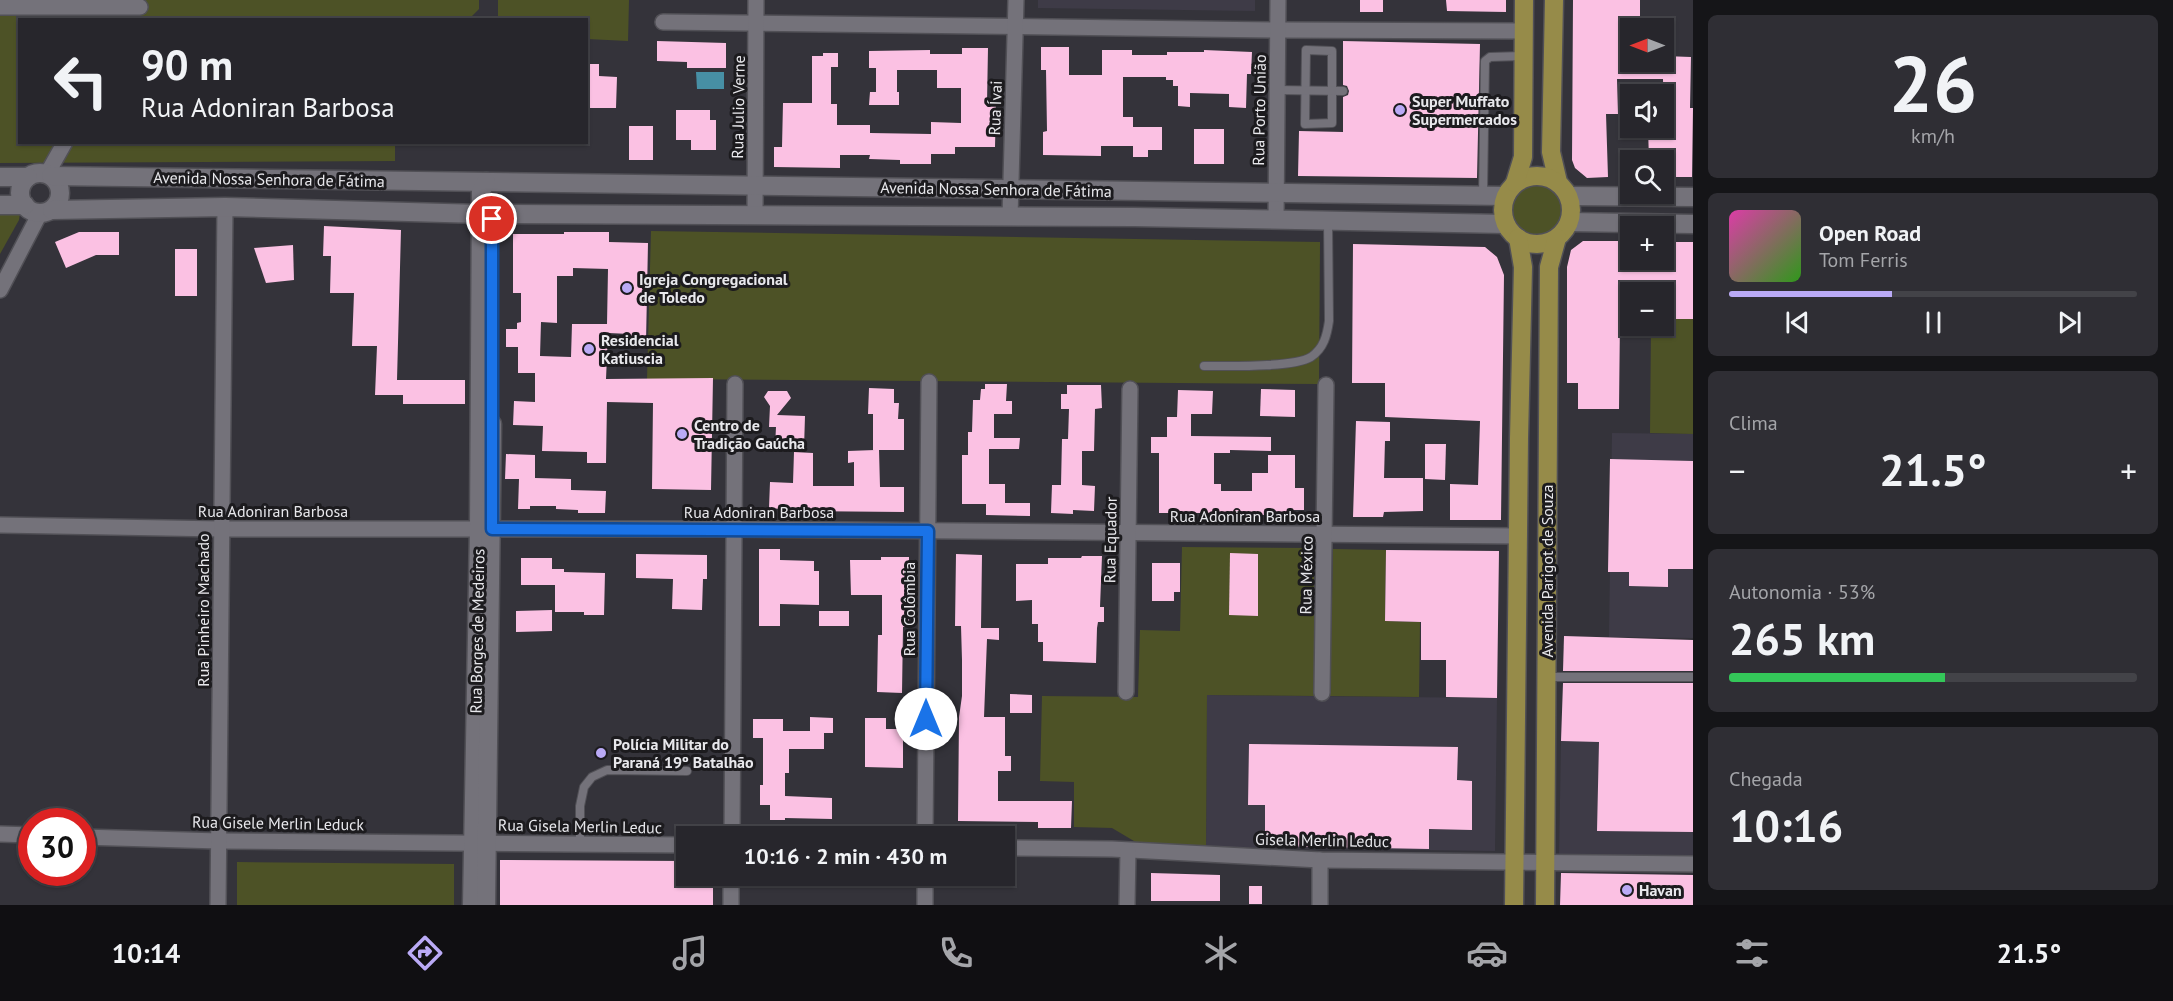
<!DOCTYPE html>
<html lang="pt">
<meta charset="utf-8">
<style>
body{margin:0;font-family:"PT Sans",sans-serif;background:#2f2e34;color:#f1f3f6;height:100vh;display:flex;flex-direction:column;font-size:22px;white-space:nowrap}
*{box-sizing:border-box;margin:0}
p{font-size:20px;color:#a4a5a9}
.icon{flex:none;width:33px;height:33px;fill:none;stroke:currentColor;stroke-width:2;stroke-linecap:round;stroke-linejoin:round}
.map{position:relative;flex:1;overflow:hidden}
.details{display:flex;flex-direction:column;gap:15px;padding:15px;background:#151518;width:480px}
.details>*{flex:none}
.guide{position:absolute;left:18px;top:18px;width:570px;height:126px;border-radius:0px;box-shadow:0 2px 4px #0004,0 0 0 2px #434348;background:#27262c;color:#f1f3f6;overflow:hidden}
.needle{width:39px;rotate:270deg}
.fabs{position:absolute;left:1620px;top:18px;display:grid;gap:12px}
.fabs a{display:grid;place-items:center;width:54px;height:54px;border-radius:0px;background:#27262c;box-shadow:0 2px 4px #0004,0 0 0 2px #434348;font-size:30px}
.speed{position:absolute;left:18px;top:808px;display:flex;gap:12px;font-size:30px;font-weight:700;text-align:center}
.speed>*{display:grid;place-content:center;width:78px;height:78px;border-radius:50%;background:#27262c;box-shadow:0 2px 4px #0004,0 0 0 2px #434348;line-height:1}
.speed .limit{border:9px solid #d22;background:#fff;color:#111}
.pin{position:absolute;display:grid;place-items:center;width:51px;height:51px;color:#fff;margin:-26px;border:3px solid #fff;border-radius:50%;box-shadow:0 2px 6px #0007}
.me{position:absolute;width:66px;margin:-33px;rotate:0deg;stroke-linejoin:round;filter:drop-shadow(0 0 4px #0008)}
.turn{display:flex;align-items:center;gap:21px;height:126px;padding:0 24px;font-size:27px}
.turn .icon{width:78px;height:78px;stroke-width:2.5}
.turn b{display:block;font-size:42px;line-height:51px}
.big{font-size:45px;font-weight:700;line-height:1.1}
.details .tile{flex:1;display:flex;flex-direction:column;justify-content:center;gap:9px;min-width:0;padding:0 21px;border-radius:9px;background:#2f2e34}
.details .dial{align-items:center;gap:0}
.dial b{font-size:78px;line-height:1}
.song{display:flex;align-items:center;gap:18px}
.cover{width:72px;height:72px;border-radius:9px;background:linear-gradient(135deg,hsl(320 70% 55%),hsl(110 70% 35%))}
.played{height:6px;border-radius:3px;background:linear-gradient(90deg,#baaaf6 40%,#434348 40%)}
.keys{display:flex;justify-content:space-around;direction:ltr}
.heat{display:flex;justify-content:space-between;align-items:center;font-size:33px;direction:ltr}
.charge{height:9px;border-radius:4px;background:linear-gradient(90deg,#34c759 53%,#434348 0)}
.trip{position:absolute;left:676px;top:826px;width:339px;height:60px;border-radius:0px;background:#27262c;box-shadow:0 2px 4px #0004,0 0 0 2px #434348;font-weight:700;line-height:60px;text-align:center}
.dock{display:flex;height:96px;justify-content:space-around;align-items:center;background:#100f12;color:#a4a5a9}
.dock .icon{width:42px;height:42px}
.dock .on{color:#baaaf6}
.dock b{font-size:27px;color:#f1f3f6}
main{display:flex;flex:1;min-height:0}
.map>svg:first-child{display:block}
.built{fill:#3e3b47}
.green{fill:#4d5226}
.water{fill:#478fa4}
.building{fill:#fbc1e3;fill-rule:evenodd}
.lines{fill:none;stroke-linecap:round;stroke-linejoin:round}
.lane-casing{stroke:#515056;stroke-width:10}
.street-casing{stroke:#515056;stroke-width:18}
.secondary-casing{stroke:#515056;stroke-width:21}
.primary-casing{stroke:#515056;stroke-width:21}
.lane{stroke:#74727a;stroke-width:8}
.street{stroke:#74727a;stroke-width:15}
.secondary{stroke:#74727a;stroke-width:18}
.primary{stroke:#968b49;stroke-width:18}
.route-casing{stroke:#114b97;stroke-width:15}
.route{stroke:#1a73e8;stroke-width:10}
.poi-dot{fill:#baaaf6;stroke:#1c1b1e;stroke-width:2}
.labels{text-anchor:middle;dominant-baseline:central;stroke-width:6;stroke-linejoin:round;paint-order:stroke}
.poi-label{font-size:16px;font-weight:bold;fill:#e8e8ec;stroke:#1c1b1e;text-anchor:start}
.street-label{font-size:16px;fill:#e8e8ec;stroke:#1c1b1e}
</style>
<main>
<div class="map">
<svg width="1693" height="905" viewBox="0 0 1693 905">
<rect width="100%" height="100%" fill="#34333a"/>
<!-- built -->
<g class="built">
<polygon points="1038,0 1255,0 1255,11 1038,8"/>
<polygon points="1612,433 1693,434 1693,638 1609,637"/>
<polygon points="1207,695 1497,698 1495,851 1206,847"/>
<polygon points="1561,741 1693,744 1693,863 1559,861"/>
</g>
<!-- green -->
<g class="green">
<polygon points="0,0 479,0 479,9 468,20 20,20 20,142 395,142 395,161 0,163"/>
<polygon points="498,0 629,0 628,41 587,39 586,20 498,19"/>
<circle cx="1537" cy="210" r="27"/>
<polygon points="0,210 20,213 19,220 0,254"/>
<polygon points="651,231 1320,242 1319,384 647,379"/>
<polygon points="1664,319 1693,319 1693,434 1650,433 1651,326 1664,326"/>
<polygon points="1182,547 1314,548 1314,696 1207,695 1206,847 1144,847 1112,828 1074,827 1074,782 1040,781 1042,696 1138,697 1140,630 1180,631"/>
<polygon points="1333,549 1386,550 1385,621 1420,622 1419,697 1330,696"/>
<polygon points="237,862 454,864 454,905 237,905"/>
</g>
<!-- water -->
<polygon class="water" points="696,72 724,72 724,89 697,89"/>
<!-- building -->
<g class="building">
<rect x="1360" y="0" width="23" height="12"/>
<polygon points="1446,0 1506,0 1506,12 1447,11"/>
<polygon points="1573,0 1640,0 1640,24 1618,24 1618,57 1630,57 1630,62 1664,62 1664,56 1691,57 1690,108 1693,108 1692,177 1664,177 1664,160 1649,160 1648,128 1664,128 1663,79 1617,79 1618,114 1606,114 1608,177 1587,178 1575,168 1572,160"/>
<polygon points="657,41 726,43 726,68 687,68 687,62 657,61"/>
<polygon points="1343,41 1480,44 1477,178 1298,176 1299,131 1343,132 1343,97 1348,95 1349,91 1347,86 1343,85"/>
<polygon points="1041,47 1069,47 1069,75 1102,75 1102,50 1132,50 1132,55 1167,55 1167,52 1204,52 1204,50 1252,52 1251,74 1247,74 1246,108 1229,107 1229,94 1190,93 1190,107 1178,106 1178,86 1173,86 1173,80 1166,80 1166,77 1123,77 1123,117 1133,117 1133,127 1162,127 1162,150 1148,150 1148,157 1133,157 1133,146 1101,146 1101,156 1043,155 1043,132 1047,131 1046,70 1041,70"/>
<polygon points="962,48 988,48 987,103 996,103 995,147 955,147 955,154 931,154 931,164 900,164 900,160 869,159 870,155 840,155 840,168 774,167 774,147 782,147 783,103 812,103 812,56 823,56 823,53 838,53 838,67 831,67 831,104 837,104 837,125 870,125 870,133 931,134 931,122 961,123 961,88 937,88 937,70 897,70 897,92 899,92 899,105 869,105 870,92 876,92 876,68 869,68 869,51 930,50 930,54 962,54"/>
<polygon points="586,64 599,64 599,76 617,77 616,108 586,108"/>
<polygon points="676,110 710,110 710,120 716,120 716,150 691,150 691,140 676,140"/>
<rect x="629" y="126" width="24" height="34"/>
<rect x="1194" y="129" width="30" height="35"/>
<polygon points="324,226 401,230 397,380 465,380 465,404 403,404 403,395 375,395 377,346 352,346 354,293 330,293 331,256 323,256"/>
<polygon points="79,232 119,232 119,255 96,255 66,268 55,242"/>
<path d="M564,232H609V242L648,243L646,342L629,341L630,334L608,333L606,379L713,378L711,490L652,489L653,403L607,402L606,463H587V452L542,451L543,426L513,425L514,401L535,402V373H518V347H506V329H517V323L521,322V293H513V234H564ZM573,268L608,269L607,324H572L571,357L540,356L541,322L557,323V276H573Z"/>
<polygon points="1583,241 1630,241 1630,260 1664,260 1664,242 1693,242 1693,319 1664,319 1664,292 1630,292 1630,318 1620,317 1619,409 1578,409 1578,383 1567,383 1567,267 1571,250"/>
<polygon points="1353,244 1485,247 1497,257 1504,275 1501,520 1450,520 1450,484 1478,485 1480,421 1385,417 1385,383 1352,383"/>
<polygon points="293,245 294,280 266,283 254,248"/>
<rect x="175" y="249" width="22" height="47"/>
<polygon points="985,384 1007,384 1006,401 1012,401 1012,414 994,414 994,438 1020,438 1019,449 989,449 989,484 1005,484 1005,503 1030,503 1030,516 986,515 986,504 962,504 962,455 968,455 968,432 972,432 973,400 980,400 981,389 985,389"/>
<polygon points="1067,385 1101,385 1102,408 1095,409 1094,451 1082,451 1082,485 1095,486 1094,511 1073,510 1073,514 1051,513 1052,485 1061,485 1062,439 1068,439 1069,409 1061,409 1061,394 1067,394"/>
<polygon points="869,388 894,389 894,403 899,403 898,419 904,419 904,450 879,450 880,487 904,487 904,512 797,511 797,514 782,514 782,509 769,508 770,482 793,483 794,452 813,453 813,486 854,486 854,462 848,463 848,451 875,450 873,450 873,414 868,414"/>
<polygon points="1261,389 1295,390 1295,417 1260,416"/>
<polygon points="1178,390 1213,391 1212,414 1191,414 1191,436 1271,437 1271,451 1230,450 1230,453 1214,453 1214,484 1221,484 1221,491 1252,491 1252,473 1268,473 1268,455 1295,455 1295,488 1304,488 1304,510 1289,510 1289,518 1273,518 1273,515 1226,515 1226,513 1159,513 1159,453 1151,453 1151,437 1167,437 1167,417 1177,417"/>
<polygon points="768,391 787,391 791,398 777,415 805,416 804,448 775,447 776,427 769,427 770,406 764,397"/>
<polygon points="1356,421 1390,422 1390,441 1385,441 1384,478 1423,478 1423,511 1384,512 1383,517 1353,517"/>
<polygon points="1425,444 1446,444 1445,480 1425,479"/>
<polygon points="506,454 535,455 535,478 571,479 571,490 606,491 605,513 578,513 578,510 556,509 556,506 530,506 530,509 518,509 519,479 505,479"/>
<polygon points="1610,459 1693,461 1693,569 1668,569 1668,587 1629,586 1629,572 1608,572"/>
<polygon points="759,549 780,549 780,560 814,561 814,571 819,571 819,605 780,604 780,626 759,626"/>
<polygon points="1386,550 1499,551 1497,698 1446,697 1446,660 1421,660 1421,622 1385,621"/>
<polygon points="1230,553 1258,554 1258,616 1229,615"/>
<polygon points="636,554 707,555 707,579 703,579 702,610 672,609 673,579 636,578"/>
<polygon points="956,554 982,555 981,628 999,628 999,640 987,639 984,717 1005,717 1005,756 1011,756 1011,771 998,771 998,801 1072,801 1071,828 1038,828 1038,822 958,821 959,717 962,696 962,660 961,626 955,626"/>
<polygon points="1082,556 1102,556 1100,607 1104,607 1104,622 1098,622 1097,628 1096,663 1043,661 1043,642 1038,642 1038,624 1032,624 1032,600 1016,601 1016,564 1048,564 1048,558 1081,558"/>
<polygon points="881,557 909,557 909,627 903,627 902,693 877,692 878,635 882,635 882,595 851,595 850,560 881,560"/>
<polygon points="521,558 552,558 552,569 564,569 564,572 605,573 604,615 584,615 584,612 555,612 555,585 521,585"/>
<polygon points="1152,563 1180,563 1180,592 1174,592 1174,601 1152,601"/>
<polygon points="552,610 552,631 516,632 516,611"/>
<rect x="819" y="611" width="30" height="15"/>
<polygon points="1564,636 1693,640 1693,671 1563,671"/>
<polygon points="1563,683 1693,683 1693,832 1597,831 1599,742 1561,741"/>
<polygon points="1010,694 1032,695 1032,713 1010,713"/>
<polygon points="810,717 833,718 833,733 824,733 824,749 789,749 789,773 785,773 785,796 832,798 832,819 785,818 785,820 770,820 770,805 760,805 760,785 763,785 763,738 753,738 753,719 783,719 783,731 810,731"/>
<polygon points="865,718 886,718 886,729 903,729 903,768 865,767"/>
<polygon points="1249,744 1458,747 1457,780 1472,781 1472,830 1429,829 1429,849 1265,846 1265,805 1248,805"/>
<polygon points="500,860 687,861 687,876 713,876 713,905 500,905"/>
<polygon points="1151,873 1220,875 1220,901 1151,901"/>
<polygon points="1561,873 1693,875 1693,905 1560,905"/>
<rect x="1249" y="886" width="13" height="18"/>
</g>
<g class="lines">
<defs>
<g id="lane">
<polygon points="1306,50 1332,51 1332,123 1305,124"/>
<polyline points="1277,90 1343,91"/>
<polyline points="1483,195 1485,61 1490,57 1522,56"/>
<path d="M1204,366C1226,366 1293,368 1311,357C1324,348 1327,335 1329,321L1328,221"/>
<polyline points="1547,677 1693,677"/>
<polyline points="580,844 580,806 584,787 592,777 607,770 687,771"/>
</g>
<g id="street">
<polyline points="0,7 140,7"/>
<polyline points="663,22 1278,30 1524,31"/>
<polyline points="47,174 65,142"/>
<polyline points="755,215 756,0"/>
<polyline points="1010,217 1016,0"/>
<polyline points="1276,220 1278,0"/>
<polyline points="0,290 40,213"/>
<polyline points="0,525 221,529 734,529 1519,536"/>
<polyline points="1126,692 1130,389"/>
<polyline points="1322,693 1326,385"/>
<polyline points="0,834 32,835"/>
<polyline points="82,837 219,841 687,845"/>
<polyline points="732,837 735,384"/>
<polyline points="925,837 929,382"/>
<polyline points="1005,848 1112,849 1320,860 1693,864"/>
<polyline points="218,905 225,207"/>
<polyline points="731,905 731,876"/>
<polyline points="925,905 925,876"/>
<polyline points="1127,905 1128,851"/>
<polyline points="1320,905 1320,860"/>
</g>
<g id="secondary">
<circle cx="40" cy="193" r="20"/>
<polyline points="51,176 1506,196"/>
<polyline points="0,177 28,177"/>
<polyline points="1569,196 1693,197"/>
<polyline points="0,205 25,205"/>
<polyline points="52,210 225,207 481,214 1134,217 1506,224"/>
<polyline points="1569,222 1693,224"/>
<polyline points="472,905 479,529 481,191 486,182"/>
<polyline points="486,905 492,424"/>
</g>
<g id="primary">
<polyline points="1554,0 1551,152 1558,182"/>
<circle cx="1537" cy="210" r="34"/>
<polyline points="1515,183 1523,157 1524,0"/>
<polyline points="1514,905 1519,438 1523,267 1518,238"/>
<polyline points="1545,905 1549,267 1557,238"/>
</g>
</defs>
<!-- lane casing -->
<use href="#lane" class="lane-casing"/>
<!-- street casing -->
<use href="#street" class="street-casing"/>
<!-- secondary casing -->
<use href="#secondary" class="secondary-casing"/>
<!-- primary casing -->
<use href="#primary" class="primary-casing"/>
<!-- lane -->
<use href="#lane" class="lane"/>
<!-- street -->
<use href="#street" class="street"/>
<!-- secondary -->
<use href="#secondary" class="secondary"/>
<!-- primary -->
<use href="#primary" class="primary"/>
</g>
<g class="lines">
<defs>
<polyline id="route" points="492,219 492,529 928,531 926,719"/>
</defs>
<!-- route casing -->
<use href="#route" class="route-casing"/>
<!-- route -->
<use href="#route" class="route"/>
</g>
<!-- markers -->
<g class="poi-dot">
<circle cx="1400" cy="110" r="6"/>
<circle cx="627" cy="288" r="6"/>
<circle cx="589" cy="349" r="6"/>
<circle cx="682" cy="434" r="6"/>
<circle cx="601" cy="753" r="6"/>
<circle cx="1627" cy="890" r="6"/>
</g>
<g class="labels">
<!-- poi labels -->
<g class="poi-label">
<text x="1412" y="101">Super Muffato<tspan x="1412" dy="18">Supermercados</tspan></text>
<text x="639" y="279">Igreja Congregacional<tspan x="639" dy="18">de Toledo</tspan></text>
<text x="601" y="340">Residencial<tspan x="601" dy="18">Katiuscia</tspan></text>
<text x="694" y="425">Centro de<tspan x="694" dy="18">Tradição Gaúcha</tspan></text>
<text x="613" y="744">Polícia Militar do<tspan x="613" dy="18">Paraná 19º Batalhão</tspan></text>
<text x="1639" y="890">Havan</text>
</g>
<!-- street labels -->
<g class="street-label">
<text transform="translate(738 107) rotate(-89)">Rua Julio Verne</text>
<text transform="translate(995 108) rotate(-88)">Rua Ívai</text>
<text transform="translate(1259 110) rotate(-89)">Rua Porto União</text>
<text transform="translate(269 179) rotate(1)">Avenida Nossa Senhora de Fátima</text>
<text transform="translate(996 189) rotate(1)">Avenida Nossa Senhora de Fátima</text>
<text x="273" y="511">Rua Adoniran Barbosa</text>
<text x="759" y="512">Rua Adoniran Barbosa</text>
<text x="1245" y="516">Rua Adoniran Barbosa</text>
<text transform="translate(1110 540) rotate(-89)">Rua Equador</text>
<text transform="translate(1547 571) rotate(-90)">Avenida Parigot de Souza</text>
<text transform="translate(1306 575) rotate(-89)">Rua México</text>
<text transform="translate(909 609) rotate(-90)">Rua Colômbia</text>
<text transform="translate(203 610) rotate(-90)">Rua Pinheiro Machado</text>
<text transform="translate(477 631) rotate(-89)">Rua Borges de Medeiros</text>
<text transform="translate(278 823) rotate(1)">Rua Gisele Merlin Leduck</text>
<text transform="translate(580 826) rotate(1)">Rua Gisela Merlin Leduc</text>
<text transform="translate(1322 840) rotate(1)">Gisela Merlin Leduc</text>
</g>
</g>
</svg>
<div class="fabs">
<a><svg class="needle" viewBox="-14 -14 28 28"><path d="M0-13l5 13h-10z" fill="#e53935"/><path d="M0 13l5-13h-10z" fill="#a4a5a9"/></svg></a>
<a><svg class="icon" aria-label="sound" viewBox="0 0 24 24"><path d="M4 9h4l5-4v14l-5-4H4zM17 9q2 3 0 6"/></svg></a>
<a><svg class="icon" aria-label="search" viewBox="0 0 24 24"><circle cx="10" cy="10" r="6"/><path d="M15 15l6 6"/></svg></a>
<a>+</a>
<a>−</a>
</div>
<div class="speed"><div class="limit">30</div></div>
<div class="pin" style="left:492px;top:219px;background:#d93025"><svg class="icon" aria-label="arrive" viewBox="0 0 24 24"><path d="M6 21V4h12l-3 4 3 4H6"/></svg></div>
<svg class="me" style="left:926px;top:719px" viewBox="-20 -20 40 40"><circle r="19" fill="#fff"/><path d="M0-13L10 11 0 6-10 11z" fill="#1a73e8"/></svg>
<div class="trip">10:16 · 2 min · 430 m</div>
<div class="guide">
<div class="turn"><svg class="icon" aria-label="left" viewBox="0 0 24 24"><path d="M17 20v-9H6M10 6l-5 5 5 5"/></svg><div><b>90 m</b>Rua Adoniran Barbosa</div></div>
</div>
</div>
<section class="details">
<div class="tile dial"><b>26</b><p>km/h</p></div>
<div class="tile">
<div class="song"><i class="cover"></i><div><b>Open Road</b><p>Tom Ferris</p></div></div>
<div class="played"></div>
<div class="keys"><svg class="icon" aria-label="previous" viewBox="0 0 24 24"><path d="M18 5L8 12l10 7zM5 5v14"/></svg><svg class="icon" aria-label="pause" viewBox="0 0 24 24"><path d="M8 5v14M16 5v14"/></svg><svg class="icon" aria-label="next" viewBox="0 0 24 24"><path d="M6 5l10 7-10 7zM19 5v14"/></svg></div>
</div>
<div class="tile"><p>Clima</p>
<div class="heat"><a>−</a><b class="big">21.5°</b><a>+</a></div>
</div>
<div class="tile"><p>Autonomia · 53%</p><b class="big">265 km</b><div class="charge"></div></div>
<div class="tile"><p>Chegada</p><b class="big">10:16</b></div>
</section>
</main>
<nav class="dock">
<b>10:14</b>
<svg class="icon on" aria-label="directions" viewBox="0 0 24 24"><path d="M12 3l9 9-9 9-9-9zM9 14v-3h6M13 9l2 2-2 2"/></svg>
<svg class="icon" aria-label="music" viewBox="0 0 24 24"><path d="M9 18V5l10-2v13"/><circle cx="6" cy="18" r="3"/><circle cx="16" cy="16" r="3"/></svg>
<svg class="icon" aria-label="phone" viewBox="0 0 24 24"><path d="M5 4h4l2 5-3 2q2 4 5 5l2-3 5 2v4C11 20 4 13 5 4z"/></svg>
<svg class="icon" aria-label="climate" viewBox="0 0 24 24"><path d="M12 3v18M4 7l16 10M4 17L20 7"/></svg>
<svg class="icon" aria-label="car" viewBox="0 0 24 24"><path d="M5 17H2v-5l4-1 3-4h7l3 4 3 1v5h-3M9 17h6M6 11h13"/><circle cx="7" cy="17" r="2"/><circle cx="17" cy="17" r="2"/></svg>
<svg class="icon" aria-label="filters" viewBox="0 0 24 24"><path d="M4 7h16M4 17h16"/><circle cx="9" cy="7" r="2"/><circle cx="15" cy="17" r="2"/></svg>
<b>21.5°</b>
</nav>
